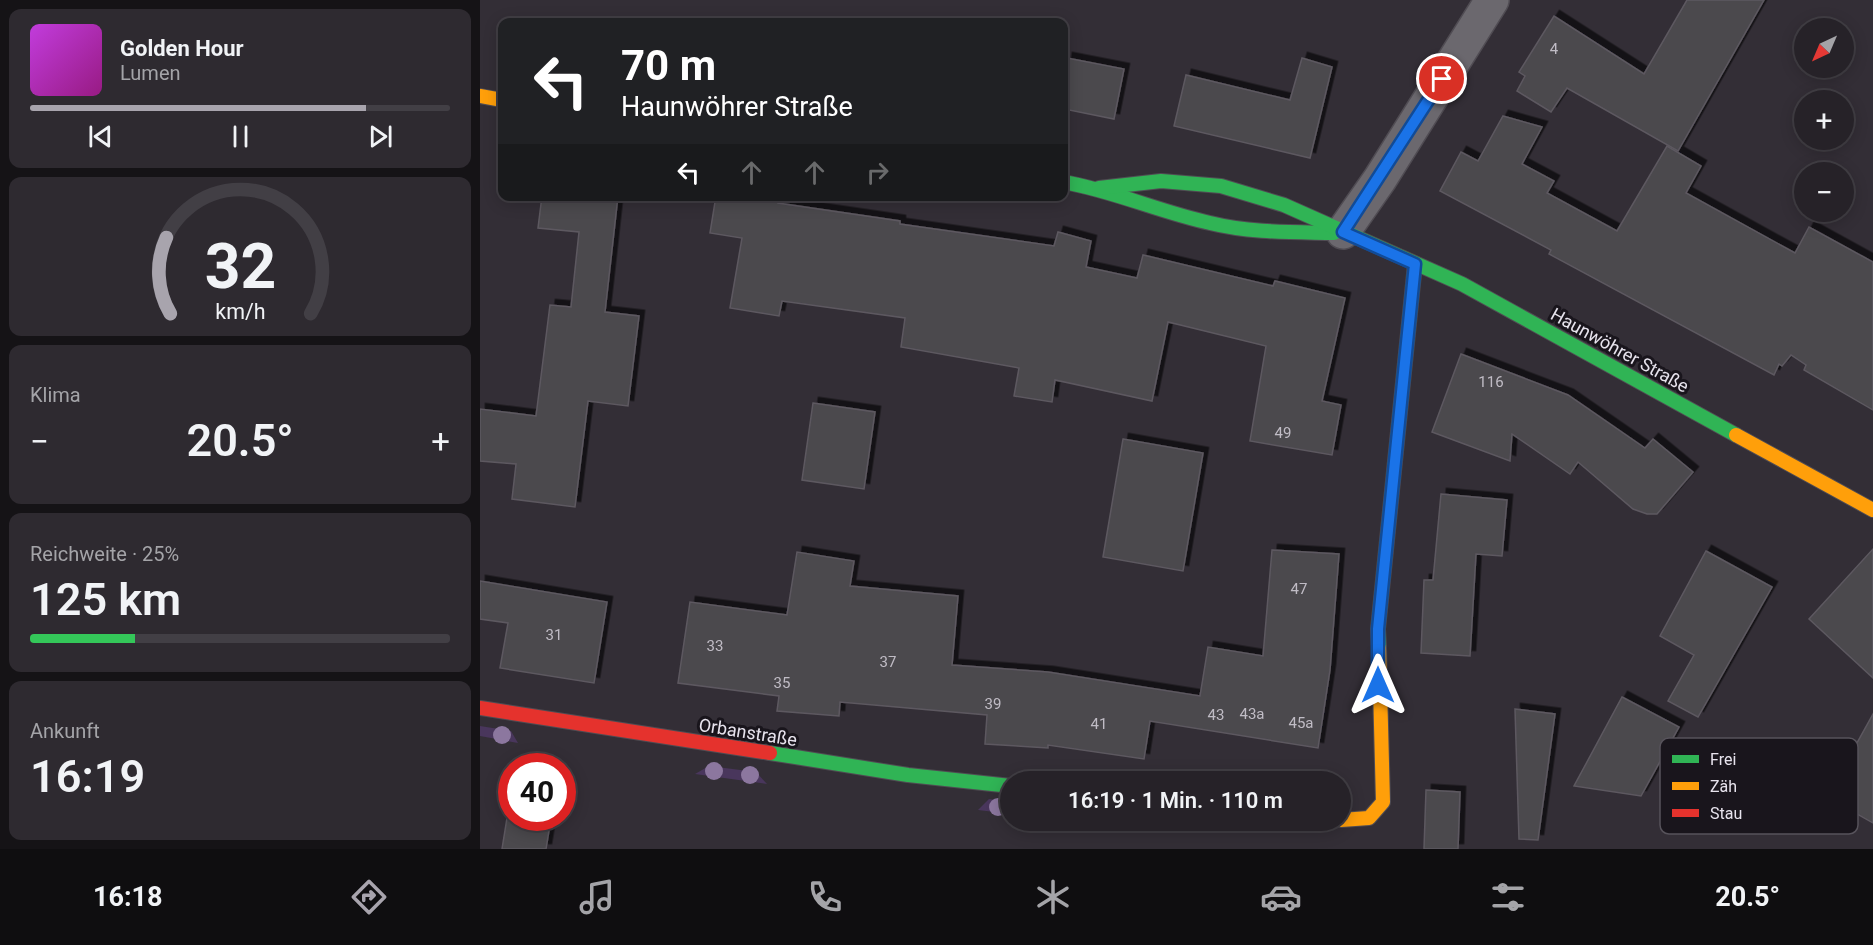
<!DOCTYPE html>
<html lang="de">
<meta charset="utf-8">
<style>
body{margin:0;font-family:Roboto,sans-serif;background:#2e2a30;color:#f1f3f6;height:100vh;display:flex;flex-direction:column;font-size:22px;white-space:nowrap}
*{box-sizing:border-box;margin:0}
p{font-size:20px;color:#a4a4a8}
.icon{flex:none;width:33px;height:33px;fill:none;stroke:currentColor;stroke-width:2;stroke-linecap:round;stroke-linejoin:round}
.map{position:relative;flex:1;overflow:hidden}
.panel{display:flex;flex-direction:column;gap:9px;padding:9px;background:#151316;width:480px}
.panel>*{flex:none}
.top-card{position:absolute;left:18px;top:18px;width:570px;height:183px;border-radius:12px;box-shadow:0 3px 15px #0003,0 0 0 2px #423f45;background:#202124;color:#fff;overflow:hidden}
.needle{width:39px;rotate:224deg}
.fabs{position:absolute;left:1314px;top:18px;display:grid;gap:12px}
.fabs a{display:grid;place-items:center;width:60px;height:60px;border-radius:50%;background:#262228;box-shadow:0 3px 15px #0003,0 0 0 2px #423f45;font-size:30px}
.speed{position:absolute;left:18px;top:753px;display:flex;gap:12px;font-size:30px;font-weight:700;text-align:center}
.speed>*{display:grid;place-content:center;width:78px;height:78px;border-radius:50%;background:#262228;box-shadow:0 3px 15px #0003,0 0 0 2px #423f45;line-height:1}
.speed .limit{border:9px solid #d22;background:#fff;color:#111}
.pin{position:absolute;display:grid;place-items:center;width:51px;height:51px;color:#fff;margin:-26px;border:3px solid #fff;border-radius:50%;box-shadow:0 2px 6px #0007}
.me{position:absolute;width:66px;margin:-33px;rotate:0deg;stroke-linejoin:round;filter:drop-shadow(0 0 4px #0008)}
.turn{display:flex;align-items:center;gap:21px;height:126px;padding:0 24px;font-size:27px}
.turn .icon{width:78px;height:78px;stroke-width:2.5}
.turn b{display:block;font-size:42px;line-height:51px}
.lanes{display:flex;align-items:center;height:57px;padding:0 24px;background:#0003;justify-content:center;gap:30px;direction:ltr}
.lanes .off{opacity:.35}
.big{font-size:45px;font-weight:600;line-height:1.1}
.panel .widget{flex:1;display:flex;flex-direction:column;justify-content:center;gap:9px;min-width:0;padding:0 21px;border-radius:12px;background:#2e2a30}
.panel .dial{align-items:center;gap:0}
.dial svg{height:156px;overflow:visible;fill:none;stroke:#423f45;stroke-width:7;stroke-linecap:round;text-anchor:middle}
.dial text{fill:#f1f3f6;stroke:none}
.song{display:flex;align-items:center;gap:18px}
.cover{width:72px;height:72px;border-radius:9px;background:linear-gradient(135deg,hsl(290 70% 55%),hsl(310 70% 35%))}
.played{height:6px;border-radius:3px;background:linear-gradient(90deg,#a8a4ad 80%,#423f45 80%)}
.keys{display:flex;justify-content:space-around;direction:ltr}
.heat{display:flex;justify-content:space-between;align-items:center;font-size:33px;direction:ltr}
.charge{height:9px;border-radius:4px;background:linear-gradient(90deg,#34c759 25%,#423f45 0)}
.trip{position:absolute;left:520px;top:771px;width:351px;height:60px;border-radius:30px;background:#262228;box-shadow:0 3px 15px #0003,0 0 0 2px #423f45;font-weight:600;line-height:60px;text-align:center}
.tabs{display:flex;height:96px;justify-content:space-around;align-items:center;background:#0f0e10;color:#a4a4a8}
.tabs .icon{width:42px;height:42px}
.tabs .current{color:#a8a4ad}
.tabs b{font-size:27px;color:#f1f3f6}
main{display:flex;flex:1;min-height:0}
.map>svg:first-child{display:block}
.green{fill:#49365c}
.building{fill:#4b484e;stroke:#5d5960;stroke-width:1.5;filter:url(#shadow)}
.lines{fill:none;stroke-linecap:round;stroke-linejoin:round}
.street-casing{stroke:#504c53;stroke-width:36}
.fast-casing{stroke:#504c53;stroke-width:16}
.slow-casing{stroke:#504c53;stroke-width:16}
.jam-casing{stroke:#504c53;stroke-width:16}
.street{stroke:#6b686e;stroke-width:33}
.fast{stroke:#30b455;stroke-width:14}
.slow{stroke:#ff9f0a;stroke-width:14}
.jam{stroke:#e5322d;stroke-width:14}
.tree{fill:#8c779f}
.route-casing{stroke:#114b97;stroke-width:15}
.route{stroke:#1a73e8;stroke-width:10}
.labels{text-anchor:middle;dominant-baseline:central;stroke-width:6;stroke-linejoin:round;paint-order:stroke}
.number-label{font-size:15px;fill:#c0bcc5}
.street-label{font-size:18px;fill:#e7e3ed;stroke:#19151c}
.key{fill:#19151c;stroke:#57535b;stroke-width:1.5}
.key-label{font-size:16px;fill:#e7e3ed}
</style>
<main>
<section class="panel">
<div class="widget">
<div class="song"><i class="cover"></i><div><b>Golden Hour</b><p>Lumen</p></div></div>
<div class="played"></div>
<div class="keys"><svg class="icon" aria-label="previous" viewBox="0 0 24 24"><path d="M18 5L8 12l10 7zM5 5v14"/></svg><svg class="icon" aria-label="pause" viewBox="0 0 24 24"><path d="M8 5v14M16 5v14"/></svg><svg class="icon" aria-label="next" viewBox="0 0 24 24"><path d="M6 5l10 7-10 7zM19 5v14"/></svg></div>
</div>
<div class="widget dial"><svg viewBox="0 0 100 80">
<path d="M14 69A42 42 0 1 1 86 69"/>
<path d="M14 69A42 42 0 0 1 12 30" stroke="#a8a4ad"/>
<text x="50" y="56" font-size="32" font-weight="700">32</text>
<text x="50" y="72" font-size="11">km/h</text>
</svg></div>
<div class="widget"><p>Klima</p>
<div class="heat"><a>−</a><b class="big">20.5°</b><a>+</a></div>
</div>
<div class="widget"><p>Reichweite · 25%</p><b class="big">125 km</b><div class="charge"></div></div>
<div class="widget"><p>Ankunft</p><b class="big">16:19</b></div>
</section>
<div class="map">
<svg width="1393" height="849" viewBox="0 0 1393 849">
<defs>
<filter id="shadow"><feDropShadow dx="5.5" dy="-5.5" stdDeviation="0" flood-color="#0009"/></filter>
</defs>
<rect width="100%" height="100%" fill="#332e36"/>
<!-- green -->
<g class="green">
<polygon points="0,726 31,731 38,743 0,736"/>
<polygon points="229,766 276,772 287,784 215,774"/>
<polygon points="509,799 531,802 531,814 498,810"/>
</g>
<!-- building -->
<g class="building">
<polygon points="1207,0 1284,0 1198,151 1087,88 1071,112 1037,91 1045,76 1039,72 1074,16 1164,74"/>
<polygon points="587,58 644,69 634,119 584,109 584,78"/>
<polygon points="822,58 852,67 830,158 694,126 706,75 810,100"/>
<polygon points="1023,116 1062,127 1042,164 1074,181 1067,193 1137,231 1187,146 1221,166 1206,193 1315,253 1329,227 1393,262 1393,410 1324,370 1326,365 1311,355 1302,366 1299,364 1294,375 1069,254 1071,250 960,191 981,152 998,161"/>
<polygon points="62,196 138,196 125,312 159,316 148,406 108,401 95,507 32,499 36,464 0,461 0,409 56,416 70,305 91,307 99,232 58,228"/>
<polygon points="236,196 299,196 298,203 420,221 420,224 574,246 578,232 611,241 606,267 657,278 663,255 793,286 795,281 865,298 842,401 861,405 852,455 770,441 786,346 688,322 672,401 575,380 572,402 534,396 539,368 421,347 425,318 302,301 299,316 250,308 262,238 230,233"/>
<polygon points="981,354 1088,395 1165,448 1173,439 1213,472 1177,514 1167,514 1153,509 1098,462 1090,474 1032,434 1030,461 952,432"/>
<polygon points="333,403 395,412 384,489 322,480"/>
<polygon points="643,439 723,453 703,571 623,557"/>
<polygon points="961,494 1027,500 1022,556 996,554 990,656 941,653 944,580 953,580"/>
<polygon points="1393,549 1393,678 1329,619"/>
<polygon points="792,550 859,554 850,670 838,748 670,721 664,759 568,745 568,748 505,744 507,715 360,702 359,716 297,711 299,696 198,683 210,602 307,615 317,552 374,561 370,586 478,596 472,665 568,672 720,696 728,647 783,656"/>
<polygon points="1226,551 1292,587 1218,717 1188,701 1214,655 1180,636"/>
<polygon points="0,581 127,602 114,683 20,668 28,623 0,619"/>
<polygon points="1142,697 1199,727 1161,796 1094,786"/>
<polygon points="1035,709 1075,714 1058,840 1039,839"/>
<polygon points="1393,714 1393,823 1347,797"/>
<polygon points="946,790 980,792 978,849 944,849"/>
<polygon points="27,818 71,818 66,849 22,849"/>
</g>
<g class="lines">
<defs>
<polyline id="street" points="863,232 900,179 1012,0"/>
<g id="fast">
<path d="M584,182C634,191 680,212 730,223C770,233 813,232 854,233"/>
<polyline points="619,188 681,181 741,186 804,205 982,284 1256,435"/>
<polyline points="899,648 898,629 935,264"/>
<polyline points="290,753 428,775 531,786"/>
</g>
<g id="slow">
<polyline points="0,96 22,100"/>
<polyline points="1256,435 1393,510"/>
<polyline points="861,820 889,818 903,802 899,648"/>
</g>
<polyline id="jam" points="0,708 290,753"/>
</defs>
<!-- street casing -->
<use href="#street" class="street-casing"/>
<!-- fast casing -->
<use href="#fast" class="fast-casing"/>
<!-- slow casing -->
<use href="#slow" class="slow-casing"/>
<!-- jam casing -->
<use href="#jam" class="jam-casing"/>
<!-- street -->
<use href="#street" class="street"/>
<!-- fast -->
<use href="#fast" class="fast"/>
<!-- slow -->
<use href="#slow" class="slow"/>
<!-- jam -->
<use href="#jam" class="jam"/>
</g>
<!-- trees -->
<g class="tree">
<circle cx="22" cy="735" r="9"/>
<circle cx="234" cy="771" r="9"/>
<circle cx="270" cy="775" r="9"/>
<circle cx="518" cy="807" r="9"/>
</g>
<g class="lines">
<defs>
<polyline id="route" points="898,685 898,629 935,264 863,232 962,79"/>
</defs>
<!-- route casing -->
<use href="#route" class="route-casing"/>
<!-- route -->
<use href="#route" class="route"/>
</g>
<g class="labels">
<!-- number labels -->
<g class="number-label">
<text x="1074" y="49">4</text>
<text x="1011" y="382">116</text>
<text x="803" y="433">49</text>
<text x="819" y="589">47</text>
<text x="74" y="635">31</text>
<text x="235" y="646">33</text>
<text x="408" y="662">37</text>
<text x="302" y="683">35</text>
<text x="513" y="704">39</text>
<text x="772" y="714">43a</text>
<text x="736" y="715">43</text>
<text x="821" y="723">45a</text>
<text x="619" y="724">41</text>
</g>
<!-- street labels -->
<g class="street-label">
<text transform="translate(1140 350) rotate(29)">Haunwöhrer Straße</text>
<text transform="translate(268 732) rotate(9)">Orbanstraße</text>
</g>
</g>
<!-- legend -->
<rect x="1180" y="738" width="198" height="96" rx="9" class="key"/>
<rect x="1192" y="755" width="27" height="8" fill="#30b455"/>
<rect x="1192" y="782" width="27" height="8" fill="#ff9f0a"/>
<rect x="1192" y="809" width="27" height="8" fill="#e5322d"/>
<g class="key-label">
<text x="1230" y="765">Frei</text>
<text x="1230" y="792">Zäh</text>
<text x="1230" y="819">Stau</text>
</g>
</svg>
<div class="fabs">
<a><svg class="needle" viewBox="-14 -14 28 28"><path d="M0-13l5 13h-10z" fill="#e53935"/><path d="M0 13l5-13h-10z" fill="#a4a4a8"/></svg></a>
<a>+</a>
<a>−</a>
</div>
<div class="speed"><div class="limit">40</div></div>
<div class="pin" style="left:962px;top:79px;background:#d93025"><svg class="icon" aria-label="arrive" viewBox="0 0 24 24"><path d="M6 21V4h12l-3 4 3 4H6"/></svg></div>
<svg class="me" style="left:898px;top:685px" viewBox="-20 -20 40 40"><path d="M0-17L14 15 0 8-14 15z" fill="#1a73e8" stroke="#fff" stroke-width="4"/></svg>
<div class="trip">16:19 · 1 Min. · 110 m</div>
<div class="top-card">
<div class="turn"><svg class="icon" aria-label="left" viewBox="0 0 24 24"><path d="M17 20v-9H6M10 6l-5 5 5 5"/></svg><div><b>70 m</b>Haunwöhrer Straße</div></div>
<div class="lanes"><svg class="icon" aria-label="left" viewBox="0 0 24 24"><path d="M17 20v-9H6M10 6l-5 5 5 5"/></svg><svg class="icon off" aria-label="ahead" viewBox="0 0 24 24"><path d="M12 20V5M6 11l6-6 6 6"/></svg><svg class="icon off" aria-label="ahead" viewBox="0 0 24 24"><path d="M12 20V5M6 11l6-6 6 6"/></svg><svg class="icon off" aria-label="right" viewBox="0 0 24 24"><path d="M7 20v-9h11M14 6l5 5-5 5"/></svg></div>
</div>
</div>
</main>
<nav class="tabs">
<b>16:18</b>
<svg class="icon current" aria-label="directions" viewBox="0 0 24 24"><path d="M12 3l9 9-9 9-9-9zM9 14v-3h6M13 9l2 2-2 2"/></svg>
<svg class="icon" aria-label="music" viewBox="0 0 24 24"><path d="M9 18V5l10-2v13"/><circle cx="6" cy="18" r="3"/><circle cx="16" cy="16" r="3"/></svg>
<svg class="icon" aria-label="phone" viewBox="0 0 24 24"><path d="M5 4h4l2 5-3 2q2 4 5 5l2-3 5 2v4C11 20 4 13 5 4z"/></svg>
<svg class="icon" aria-label="climate" viewBox="0 0 24 24"><path d="M12 3v18M4 7l16 10M4 17L20 7"/></svg>
<svg class="icon" aria-label="car" viewBox="0 0 24 24"><path d="M5 17H2v-5l4-1 3-4h7l3 4 3 1v5h-3M9 17h6M6 11h13"/><circle cx="7" cy="17" r="2"/><circle cx="17" cy="17" r="2"/></svg>
<svg class="icon" aria-label="filters" viewBox="0 0 24 24"><path d="M4 7h16M4 17h16"/><circle cx="9" cy="7" r="2"/><circle cx="15" cy="17" r="2"/></svg>
<b>20.5°</b>
</nav>
